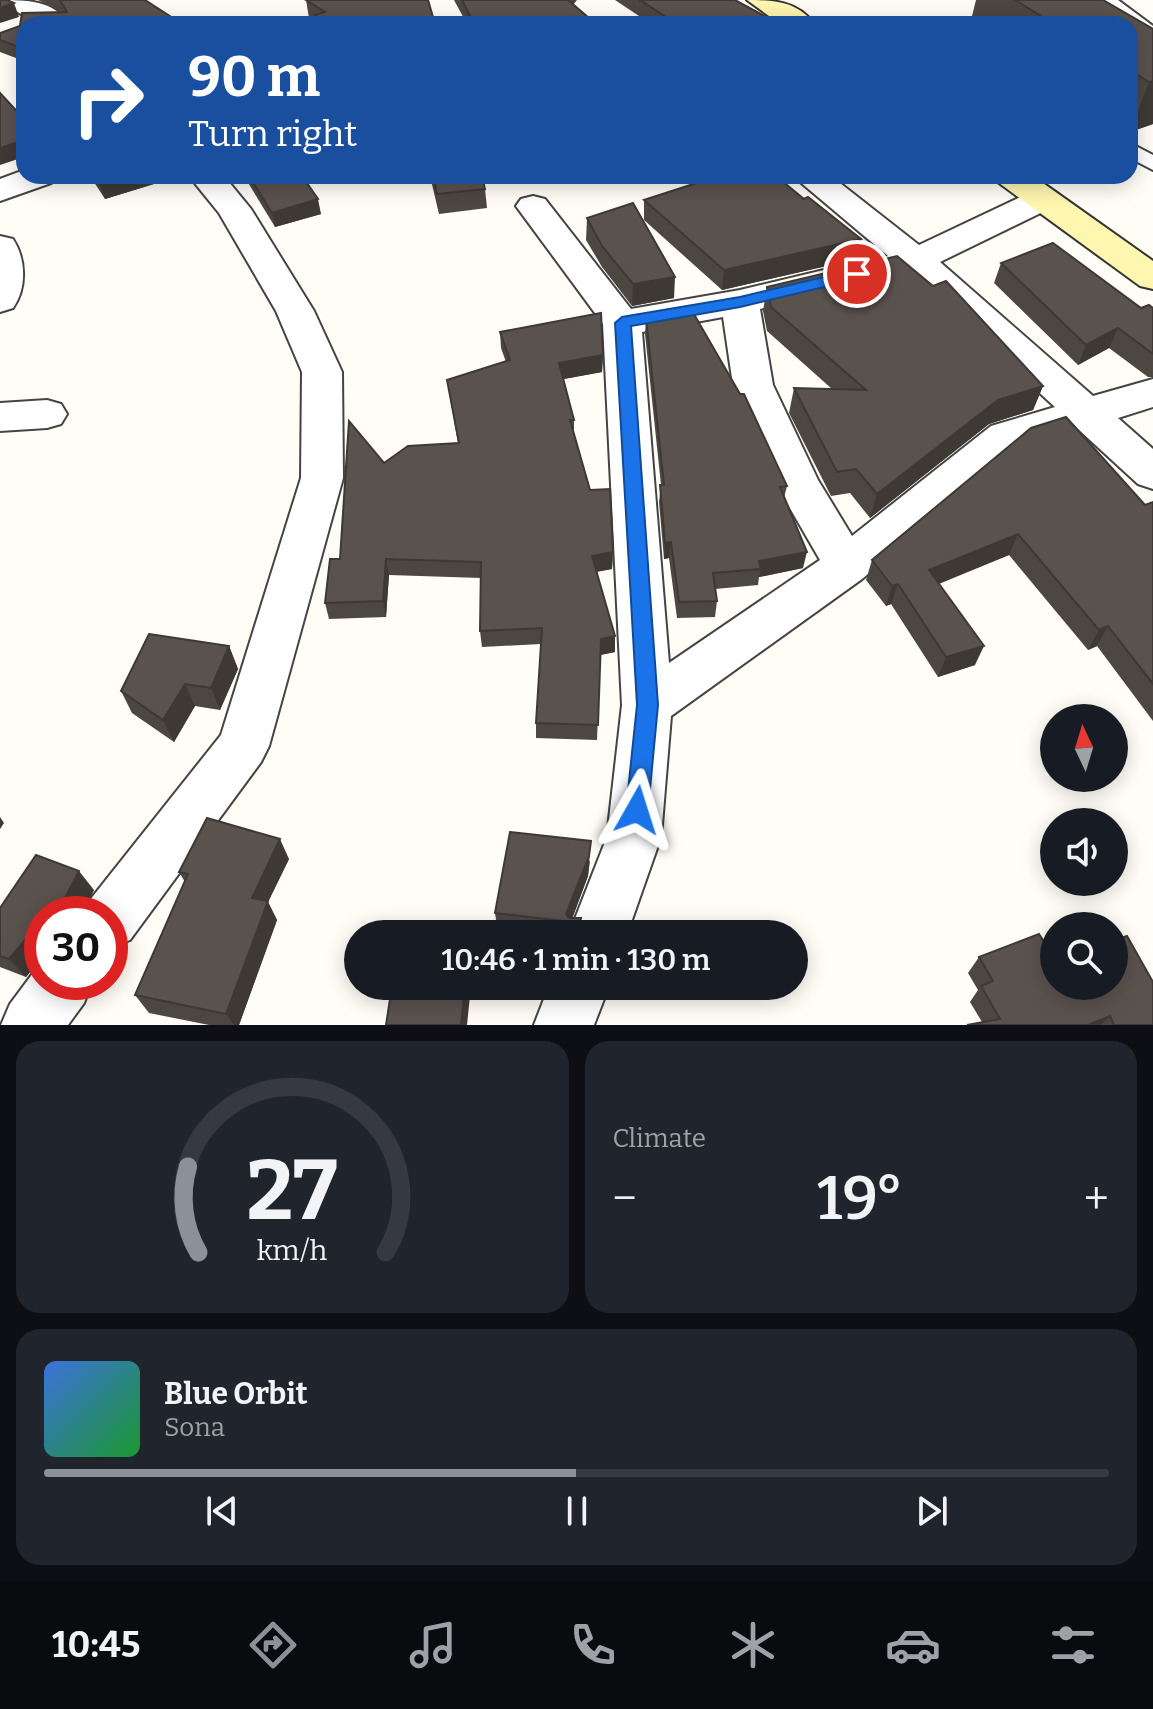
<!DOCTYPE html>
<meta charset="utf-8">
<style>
body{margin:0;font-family:Bitter,serif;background:#20242c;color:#f1f3f6;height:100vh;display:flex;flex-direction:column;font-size:30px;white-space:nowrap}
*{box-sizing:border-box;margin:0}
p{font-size:26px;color:#9ea1a6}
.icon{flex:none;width:44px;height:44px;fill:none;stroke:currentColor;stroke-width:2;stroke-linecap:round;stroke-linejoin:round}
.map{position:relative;height:1025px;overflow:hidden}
.panel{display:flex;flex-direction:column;gap:16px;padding:16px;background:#0d0f14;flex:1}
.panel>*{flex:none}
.guide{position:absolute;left:16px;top:16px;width:1122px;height:168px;border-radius:24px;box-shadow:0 4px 20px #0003;background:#1a4fa0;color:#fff;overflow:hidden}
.needle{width:52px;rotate:356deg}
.controls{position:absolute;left:1040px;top:704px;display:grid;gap:16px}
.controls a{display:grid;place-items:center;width:88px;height:88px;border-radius:50%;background:#171b24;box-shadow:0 4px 20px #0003;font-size:40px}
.speed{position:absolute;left:24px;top:896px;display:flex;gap:16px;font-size:40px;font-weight:700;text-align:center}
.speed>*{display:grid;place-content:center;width:104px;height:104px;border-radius:50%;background:#171b24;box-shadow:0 4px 20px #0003;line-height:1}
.speed .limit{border:12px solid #d22;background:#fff;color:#111}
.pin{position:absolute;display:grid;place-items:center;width:68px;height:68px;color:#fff;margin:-34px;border:4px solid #fff;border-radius:50%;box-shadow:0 2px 8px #0007}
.me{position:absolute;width:88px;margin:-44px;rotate:6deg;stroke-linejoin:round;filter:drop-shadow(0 0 6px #0008)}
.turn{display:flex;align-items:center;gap:28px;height:168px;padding:0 40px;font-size:36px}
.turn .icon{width:104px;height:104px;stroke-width:2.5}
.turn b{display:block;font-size:56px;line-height:68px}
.big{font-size:60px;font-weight:600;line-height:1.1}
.panel .card{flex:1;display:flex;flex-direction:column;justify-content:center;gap:12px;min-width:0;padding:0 28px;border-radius:24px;background:#20242c}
.panel .dial{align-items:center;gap:0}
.dial svg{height:208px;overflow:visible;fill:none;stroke:#363941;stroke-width:7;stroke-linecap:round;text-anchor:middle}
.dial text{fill:#f1f3f6;stroke:none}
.song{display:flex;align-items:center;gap:24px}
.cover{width:96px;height:96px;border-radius:12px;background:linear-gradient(135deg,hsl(220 70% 55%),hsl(130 70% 35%))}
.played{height:8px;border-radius:4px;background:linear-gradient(90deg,#8c9099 50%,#363941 50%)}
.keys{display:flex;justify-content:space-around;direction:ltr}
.heat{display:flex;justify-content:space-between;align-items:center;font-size:44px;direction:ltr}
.panel .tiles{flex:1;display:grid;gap:16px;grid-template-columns:1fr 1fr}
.card:last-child{grid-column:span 2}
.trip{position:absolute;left:344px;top:920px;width:464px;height:80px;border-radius:40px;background:#171b24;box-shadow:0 4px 20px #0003;font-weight:600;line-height:80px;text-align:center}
.menu{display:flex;height:128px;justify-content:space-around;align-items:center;background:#090b0e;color:#9ea1a6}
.menu .icon{width:56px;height:56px}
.menu .current{color:#8c9099}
.menu b{font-size:36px;color:#f1f3f6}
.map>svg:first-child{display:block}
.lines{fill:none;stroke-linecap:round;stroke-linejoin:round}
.lane-casing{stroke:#444;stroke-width:4}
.street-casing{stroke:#444;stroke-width:4}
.secondary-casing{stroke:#333;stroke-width:4}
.lane{fill:#fff;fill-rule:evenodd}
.street{fill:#fff;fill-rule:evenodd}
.secondary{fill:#fff6b0;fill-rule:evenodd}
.wall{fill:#4d4742}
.shaded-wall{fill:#3f3936}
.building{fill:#5a524d;stroke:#3f3936;stroke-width:2}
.route{fill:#1a73e8;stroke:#114b97;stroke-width:2}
</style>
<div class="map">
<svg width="1153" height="1025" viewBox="0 0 1153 1025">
<rect width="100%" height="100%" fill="#fffdf5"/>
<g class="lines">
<defs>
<g id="lane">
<polygon points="1100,0 1118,0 1153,26 1153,39"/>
<polygon points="1130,143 1153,155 1153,170 1130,158"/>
</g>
<g id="street">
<path d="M0,0C26,0 53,0 70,24H37L13,9L2,6Z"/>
<polygon points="24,170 24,176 56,176 51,183 0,201 0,179"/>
<polygon points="189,176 224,176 251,209 314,311 342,372 343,478 269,746 261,762 130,940 110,948 110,914 84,914 90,900 221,735 301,478 302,372 276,311 219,213"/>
<path d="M793,176H831L919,245L1031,192L1043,189L1055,192L1060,199L1055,206L940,262L1093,396L1153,379V407L1118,418L1153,449V489L1138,484L1078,429L1021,446L862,579L671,716L661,837L627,934H569L607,837L622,705L603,324L516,206L521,199L533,196L545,199L631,309L740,290L824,270L837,274L842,282L837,290L760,309L773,385L818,480L852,536L991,426L1055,407L909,273L891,277L878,274L873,266L878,258L888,256ZM723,317L733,385L776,484L820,560L669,663L642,332Z"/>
<path d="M0,236L13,239C26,259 27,288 13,308L0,312Z"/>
<polygon points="47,400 61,404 67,414 61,424 47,428 0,431 0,403"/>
<polygon points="42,961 42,982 92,982 84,1003 68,1025 1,1025 10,1004"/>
<polygon points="549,986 609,986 594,1025 534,1025"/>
</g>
<g id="secondary">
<path d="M747,0C772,0 798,1 814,24H780Z"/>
<polygon points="994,176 1033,176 1153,261 1153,289 1140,286 999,183"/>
</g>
</defs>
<!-- lane casing -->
<use href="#lane" class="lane-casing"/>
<!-- street casing -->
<use href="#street" class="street-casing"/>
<!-- secondary casing -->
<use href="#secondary" class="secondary-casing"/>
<!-- lane -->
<use href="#lane" class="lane"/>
<!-- street -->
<use href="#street" class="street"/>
<!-- secondary -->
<use href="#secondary" class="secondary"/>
</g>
<!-- wall -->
<g class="wall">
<polygon points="38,0 145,0 182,24 24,24 24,61 0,52 0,33 20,26 22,13 62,12"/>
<polygon points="306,0 435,24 316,24 316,22 309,18"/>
<polygon points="454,0 577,0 573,5 596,24 467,24"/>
<polygon points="615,0 721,0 776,24 651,24"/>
<polygon points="976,0 1103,0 1153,29 1153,124 1130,132 1130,24 970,24"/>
<polygon points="90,176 180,176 105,199"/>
<polygon points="244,176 302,176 321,214 275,227"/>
<polygon points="430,176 482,176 485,189 487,208 439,214"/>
<polygon points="804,199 861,239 857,259 722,290 644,220 644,200"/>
<polygon points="587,218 674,298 632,306 602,267 586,240"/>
<polygon points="1001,263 1141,308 1153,308 1153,377 1148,377 1109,348 1078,365 994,283"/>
<polygon points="767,287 1043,386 1033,410 989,424 870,518 850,493 831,496 789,413 794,388 832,389 767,331 763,311"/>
<polygon points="646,318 787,486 784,498 803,568 759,577 758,585 715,589 717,601 715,617 677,618 669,558 664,559 659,502 661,485 645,334"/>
<polygon points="500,332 603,355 602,372 563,379 574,420 574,434 590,490 613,552 612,569 597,572 615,636 615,652 600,655 597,740 536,738 536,723 541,644 482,647 480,631 481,578 389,575 386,617 329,619 325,603 340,559 384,463 458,443 447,380 506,362 501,348"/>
<polygon points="1153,502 1153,721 1097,646 1088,650 1009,555 939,584 975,665 938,677 891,604 886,606 866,580 872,560 1145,505"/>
<polygon points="229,646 238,669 220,710 195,706 174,742 132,713 121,691"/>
<polygon points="289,859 268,902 277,920 239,1025 209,1025 149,1013 135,995 185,882 179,872"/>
<polygon points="590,861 588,876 572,918 581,918 581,934 517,934 498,932 495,913"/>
<polygon points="94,890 89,900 42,914 42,976 34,967 26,977 0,967 0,908"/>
<polygon points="979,957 1053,957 1153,1025 967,1025 982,1022 970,1002 978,990 968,973"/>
</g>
<!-- shaded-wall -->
<g class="shaded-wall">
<polygon points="14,3 19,17 0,23 0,8"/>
<polygon points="1153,81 1153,124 1130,132 1149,82"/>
<polygon points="24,140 24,157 0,165 0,148"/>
<polygon points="127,176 180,176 105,199 99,184"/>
<polygon points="548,176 563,176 548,182"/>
<polygon points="318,199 321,214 275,227 272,213"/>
<polygon points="861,239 857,259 722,290 724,270"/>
<polygon points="675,277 674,298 632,306 633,284"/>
<polygon points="1118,328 1109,348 1078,365 1086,345"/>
<polygon points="603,355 602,372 559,380 559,363"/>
<polygon points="1043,386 1033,410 989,424 870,518 877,494 998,400"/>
<polygon points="1018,534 1009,555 922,590 929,570"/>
<polygon points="671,542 669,558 664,559 665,543"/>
<polygon points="613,552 612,569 592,572 592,556"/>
<polygon points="807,552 803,568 759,577 761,569 759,561"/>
<polygon points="386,559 389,575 386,617 383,601"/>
<polygon points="898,584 891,604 886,606 892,586"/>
<polygon points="1108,626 1097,646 1088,650 1099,630"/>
<polygon points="615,636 615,652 600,655 597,740 601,639"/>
<polygon points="229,646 238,669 220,710 211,688"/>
<polygon points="984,646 975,665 938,677 946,657"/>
<polygon points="185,684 195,706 174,742 163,720"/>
<polygon points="0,817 4,823 0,829"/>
<polygon points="280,839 289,859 268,902 277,920 239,1025 234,1025 226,1014 252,898"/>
<polygon points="591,841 588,876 571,922 566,914"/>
<polygon points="79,871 94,890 89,900 99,914 76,914 66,896"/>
<polygon points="25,940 42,958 28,961 34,967 26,977 9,959"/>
<polygon points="465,986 471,986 467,1025 461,1025"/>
<polygon points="1110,1016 1101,1025 1088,1025"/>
</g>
<!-- building -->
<g class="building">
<polygon points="0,0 7,0 14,3 0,8"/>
<polygon points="60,0 145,0 182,24 24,24 24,49 0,40 0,33 20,26 22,13 67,12"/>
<polygon points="306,0 428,0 435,24 321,24 315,15 325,12"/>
<polygon points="462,0 568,0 596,24 474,24"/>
<polygon points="640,0 735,0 761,14 776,24 677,24"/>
<polygon points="1015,0 1103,0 1153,29 1153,81 1149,82 1130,70 1130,24 1054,24"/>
<polygon points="0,93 24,119 24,140 0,148"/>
<polygon points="94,176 127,176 99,184"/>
<polygon points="249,176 302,176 318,199 272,213"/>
<polygon points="433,176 482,176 485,189 437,194"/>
<polygon points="718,176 776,176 804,199 808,197 861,239 724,270 644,200"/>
<polygon points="633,203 675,277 633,284 602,246 587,218"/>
<polygon points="1053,243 1141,308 1149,305 1153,308 1153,354 1118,328 1086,345 1001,263"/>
<polygon points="897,256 933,286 946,281 1043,386 998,400 877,494 856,469 837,472 794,388 866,390 771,307 767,287"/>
<polygon points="691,309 740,394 744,394 787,486 780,487 807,552 759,561 761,569 713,573 717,601 679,602 671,542 665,543 660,485 664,485 646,318"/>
<polygon points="601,313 603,355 559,363 574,420 570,420 590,490 610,489 613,552 592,556 615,636 601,639 598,725 536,723 542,628 480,631 481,562 386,559 383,601 325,603 330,559 340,559 349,421 384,463 408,446 459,443 447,380 510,360 500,332"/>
<polygon points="1066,417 1145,505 1153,502 1153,684 1108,626 1099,630 1018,534 929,570 984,646 946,657 898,584 892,586 872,560 1031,428"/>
<polygon points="149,634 229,646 211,688 185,684 163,720 121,691"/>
<polygon points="207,818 280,839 252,898 268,901 226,1014 135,995 188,874 179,872"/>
<polygon points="510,832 591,841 589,856 566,914 569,918 581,918 580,923 495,913"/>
<polygon points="36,855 79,871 66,896 87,898 76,914 42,914 42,961 28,961 29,943 25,940 9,959 0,956 0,908"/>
<polygon points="1039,934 1054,957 1054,986 1114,986 1114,940 1127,936 1153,982 1153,1025 1114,1025 1110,1016 1088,1025 967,1025 1000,1019 981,986 993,981 979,957"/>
<polygon points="392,986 465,986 461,1025 386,1025"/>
</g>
<!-- route -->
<polygon class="route" points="857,269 862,271 862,278 740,307 631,326 658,705 648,810 644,818 637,821 629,818 626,810 637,705 615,323 622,317 740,297"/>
</svg>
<div class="controls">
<a><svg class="needle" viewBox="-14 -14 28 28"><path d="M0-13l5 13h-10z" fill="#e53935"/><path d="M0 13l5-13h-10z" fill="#9ea1a6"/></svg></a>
<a><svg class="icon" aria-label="sound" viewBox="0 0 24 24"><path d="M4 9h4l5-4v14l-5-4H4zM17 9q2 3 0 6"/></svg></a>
<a><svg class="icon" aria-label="search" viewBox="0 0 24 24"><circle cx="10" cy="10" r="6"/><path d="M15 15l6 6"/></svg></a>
</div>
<div class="speed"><div class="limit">30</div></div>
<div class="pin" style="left:857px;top:274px;background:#d93025"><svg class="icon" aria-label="arrive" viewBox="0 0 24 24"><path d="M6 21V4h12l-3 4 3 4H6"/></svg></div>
<svg class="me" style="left:637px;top:810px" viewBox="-20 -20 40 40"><path d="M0-17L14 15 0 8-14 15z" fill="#1a73e8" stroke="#fff" stroke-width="4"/></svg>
<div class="trip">10:46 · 1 min · 130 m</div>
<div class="guide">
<div class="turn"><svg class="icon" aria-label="right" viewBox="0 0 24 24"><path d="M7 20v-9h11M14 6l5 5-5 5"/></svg><div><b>90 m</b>Turn right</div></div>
</div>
</div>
<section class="panel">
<div class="tiles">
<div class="card dial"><svg viewBox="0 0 100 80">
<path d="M14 69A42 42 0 1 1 86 69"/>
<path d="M14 69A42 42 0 0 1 10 36" stroke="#8c9099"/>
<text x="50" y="56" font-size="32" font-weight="700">27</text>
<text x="50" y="72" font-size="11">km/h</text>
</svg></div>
<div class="card"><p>Climate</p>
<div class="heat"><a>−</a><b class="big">19°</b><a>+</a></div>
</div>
<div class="card">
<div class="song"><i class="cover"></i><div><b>Blue Orbit</b><p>Sona</p></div></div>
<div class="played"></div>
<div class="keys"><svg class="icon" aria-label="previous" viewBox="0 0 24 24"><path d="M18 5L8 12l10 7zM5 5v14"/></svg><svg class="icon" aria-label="pause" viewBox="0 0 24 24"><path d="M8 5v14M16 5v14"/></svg><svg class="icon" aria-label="next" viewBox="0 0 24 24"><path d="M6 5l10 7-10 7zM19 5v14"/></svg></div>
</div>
</div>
</section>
<nav class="menu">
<b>10:45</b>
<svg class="icon current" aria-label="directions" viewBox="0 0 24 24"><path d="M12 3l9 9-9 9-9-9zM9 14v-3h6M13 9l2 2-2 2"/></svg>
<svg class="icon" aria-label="music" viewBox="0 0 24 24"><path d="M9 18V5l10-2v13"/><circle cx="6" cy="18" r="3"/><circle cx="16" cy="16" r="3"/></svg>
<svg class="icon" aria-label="phone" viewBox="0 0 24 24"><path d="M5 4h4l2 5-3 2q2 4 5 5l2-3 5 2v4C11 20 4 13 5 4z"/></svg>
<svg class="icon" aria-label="climate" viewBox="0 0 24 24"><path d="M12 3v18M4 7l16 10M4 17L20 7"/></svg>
<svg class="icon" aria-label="car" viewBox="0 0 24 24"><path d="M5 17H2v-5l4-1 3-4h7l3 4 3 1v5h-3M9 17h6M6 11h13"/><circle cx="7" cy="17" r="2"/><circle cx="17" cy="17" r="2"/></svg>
<svg class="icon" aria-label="filters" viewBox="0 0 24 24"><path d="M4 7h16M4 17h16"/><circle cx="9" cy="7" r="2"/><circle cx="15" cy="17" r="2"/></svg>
</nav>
